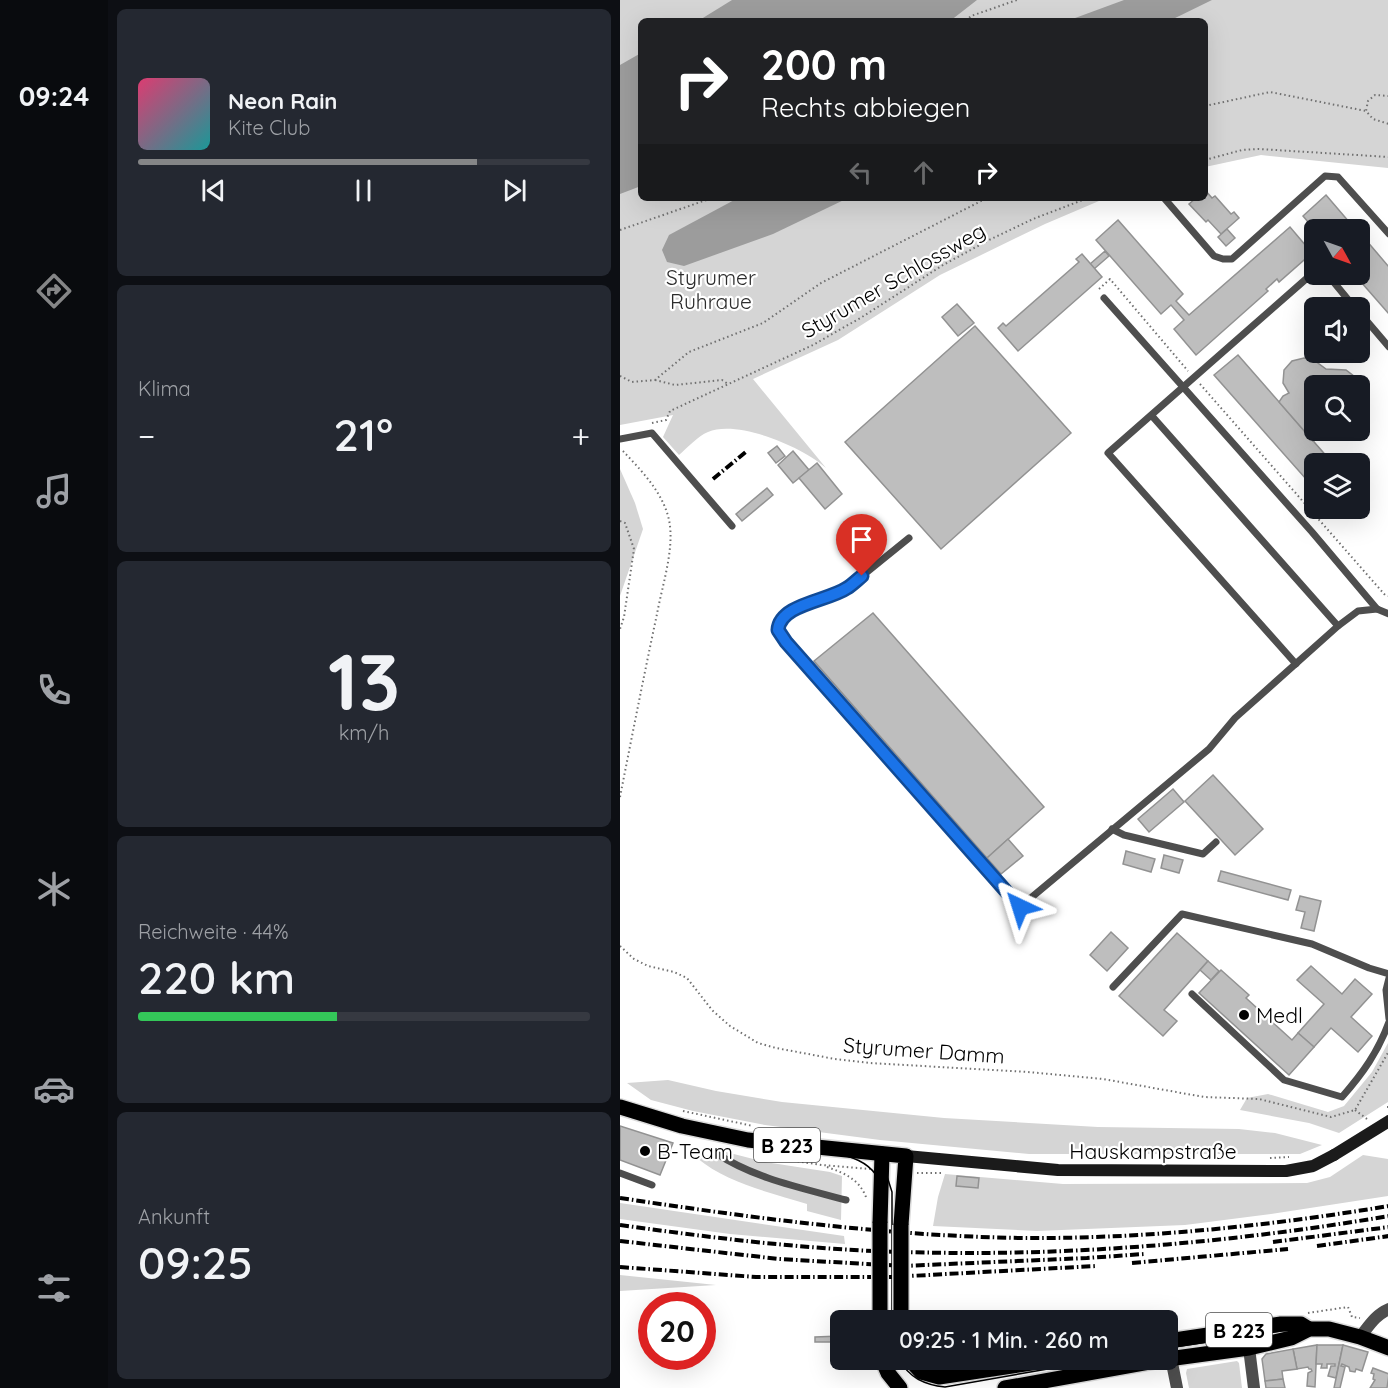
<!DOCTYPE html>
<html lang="de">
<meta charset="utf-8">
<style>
body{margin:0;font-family:Quicksand,sans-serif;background:#242831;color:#f1f3f6;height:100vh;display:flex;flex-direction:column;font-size:22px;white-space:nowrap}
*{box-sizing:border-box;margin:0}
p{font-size:20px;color:#9ea1a6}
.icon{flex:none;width:33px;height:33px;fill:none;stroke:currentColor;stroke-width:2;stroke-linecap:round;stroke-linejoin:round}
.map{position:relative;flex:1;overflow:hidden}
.drawer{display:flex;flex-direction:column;gap:9px;padding:9px;background:#0d0f14;width:512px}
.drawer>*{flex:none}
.top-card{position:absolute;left:18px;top:18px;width:570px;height:183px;border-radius:9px;box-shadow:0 6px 24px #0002;background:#202124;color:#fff;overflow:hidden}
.needle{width:39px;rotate:130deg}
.fabs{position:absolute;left:684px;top:219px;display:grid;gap:12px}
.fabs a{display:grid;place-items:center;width:66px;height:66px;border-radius:9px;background:#171b24;box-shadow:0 6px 24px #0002;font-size:30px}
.speed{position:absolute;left:18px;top:1292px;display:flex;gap:12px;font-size:30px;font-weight:700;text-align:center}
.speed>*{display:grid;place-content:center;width:78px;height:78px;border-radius:50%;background:#171b24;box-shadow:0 6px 24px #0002;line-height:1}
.speed .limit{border:9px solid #d22;background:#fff;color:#111}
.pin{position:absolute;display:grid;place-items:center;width:51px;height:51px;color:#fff;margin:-62px -26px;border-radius:50% 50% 50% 0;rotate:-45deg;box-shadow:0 0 6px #0007}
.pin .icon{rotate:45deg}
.me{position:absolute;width:66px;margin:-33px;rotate:319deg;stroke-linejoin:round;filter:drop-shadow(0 0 4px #0008)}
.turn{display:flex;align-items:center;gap:21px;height:126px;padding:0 24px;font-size:27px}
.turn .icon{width:78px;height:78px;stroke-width:2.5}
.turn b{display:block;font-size:42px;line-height:51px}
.lanes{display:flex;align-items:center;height:57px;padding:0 24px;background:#0003;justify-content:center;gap:30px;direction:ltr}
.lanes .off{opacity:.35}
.big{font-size:45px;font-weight:600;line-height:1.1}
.drawer .widget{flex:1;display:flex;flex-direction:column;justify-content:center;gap:9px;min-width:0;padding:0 21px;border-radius:9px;background:#242831}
.drawer .dial{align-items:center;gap:0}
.dial b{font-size:78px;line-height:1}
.song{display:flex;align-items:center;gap:18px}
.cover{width:72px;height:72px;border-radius:9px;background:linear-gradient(135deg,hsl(340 70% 55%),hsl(180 70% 35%))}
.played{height:6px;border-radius:3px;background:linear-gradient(90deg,#858687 75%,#363941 75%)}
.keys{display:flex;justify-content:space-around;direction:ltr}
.heat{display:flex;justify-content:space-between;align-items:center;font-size:33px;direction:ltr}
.charge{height:9px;border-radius:4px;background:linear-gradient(90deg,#34c759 44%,#363941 0)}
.trip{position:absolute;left:210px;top:1310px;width:348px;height:60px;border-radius:9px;background:#171b24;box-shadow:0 6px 24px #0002;font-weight:600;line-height:60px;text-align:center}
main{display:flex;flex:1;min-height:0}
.tab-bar{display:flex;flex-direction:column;width:108px;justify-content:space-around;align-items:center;background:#090b0e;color:#9ea1a6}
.tab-bar .icon{width:42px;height:42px}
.tab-bar .active{color:#858687}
.tab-bar b{font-size:27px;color:#f1f3f6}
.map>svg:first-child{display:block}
.green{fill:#d5d5d5}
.water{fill:#9c9c9c}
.building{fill:#bebebe;stroke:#929292;stroke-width:1.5}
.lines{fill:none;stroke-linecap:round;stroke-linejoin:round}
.primary-casing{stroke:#dbdbdb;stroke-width:18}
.path{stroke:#707070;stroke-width:2;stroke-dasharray:1.5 3;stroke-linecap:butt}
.lane{stroke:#4e4e4e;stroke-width:7}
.street{stroke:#4e4e4e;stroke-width:12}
.secondary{stroke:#1b1b1b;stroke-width:12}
.primary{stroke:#000;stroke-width:15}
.tram{stroke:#000;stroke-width:1.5}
.rail{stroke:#000;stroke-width:4;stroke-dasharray:9 3 1.5 3;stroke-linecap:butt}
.primary-bridge-casing{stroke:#dbdbdb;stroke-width:18;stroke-linecap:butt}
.secondary-bridge{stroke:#1b1b1b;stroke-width:12}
.primary-bridge{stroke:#000;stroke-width:15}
.route-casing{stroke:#114b97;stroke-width:15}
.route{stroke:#1a73e8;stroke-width:10}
.poi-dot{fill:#000;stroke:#fff;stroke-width:2}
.labels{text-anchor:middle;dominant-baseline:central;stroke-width:4.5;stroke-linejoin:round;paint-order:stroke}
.shield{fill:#fff;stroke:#4c4c4c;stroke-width:1.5}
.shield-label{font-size:20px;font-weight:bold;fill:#000}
.park-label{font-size:21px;fill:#2c2c2c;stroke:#fff}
.street-label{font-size:21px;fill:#000;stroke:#fff}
.poi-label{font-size:21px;fill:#000;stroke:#fff;text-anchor:start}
</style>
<main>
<nav class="tab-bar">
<b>09:24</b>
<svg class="icon active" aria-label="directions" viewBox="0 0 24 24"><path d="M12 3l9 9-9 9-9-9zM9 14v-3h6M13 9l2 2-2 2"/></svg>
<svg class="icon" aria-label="music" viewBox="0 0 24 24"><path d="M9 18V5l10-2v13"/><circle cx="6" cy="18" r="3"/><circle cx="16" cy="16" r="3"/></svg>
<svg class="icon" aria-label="phone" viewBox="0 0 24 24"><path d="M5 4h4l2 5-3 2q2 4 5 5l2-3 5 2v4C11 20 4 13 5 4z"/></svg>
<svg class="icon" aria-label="climate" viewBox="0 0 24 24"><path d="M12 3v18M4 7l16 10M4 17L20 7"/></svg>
<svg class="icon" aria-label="car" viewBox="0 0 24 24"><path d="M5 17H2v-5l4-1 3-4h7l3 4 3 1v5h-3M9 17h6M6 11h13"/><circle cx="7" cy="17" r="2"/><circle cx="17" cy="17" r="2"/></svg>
<svg class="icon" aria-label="filters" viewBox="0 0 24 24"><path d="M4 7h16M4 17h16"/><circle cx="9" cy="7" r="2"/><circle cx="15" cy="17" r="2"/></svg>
</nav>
<section class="drawer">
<div class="widget">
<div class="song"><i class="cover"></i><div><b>Neon Rain</b><p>Kite Club</p></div></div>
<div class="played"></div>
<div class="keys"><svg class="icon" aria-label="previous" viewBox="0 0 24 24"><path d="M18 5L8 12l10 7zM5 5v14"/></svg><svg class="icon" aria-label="pause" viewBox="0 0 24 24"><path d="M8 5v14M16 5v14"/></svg><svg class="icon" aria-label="next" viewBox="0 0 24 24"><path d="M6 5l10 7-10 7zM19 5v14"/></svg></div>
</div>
<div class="widget"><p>Klima</p>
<div class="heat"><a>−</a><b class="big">21°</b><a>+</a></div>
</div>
<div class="widget dial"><b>13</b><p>km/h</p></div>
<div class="widget"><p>Reichweite · 44%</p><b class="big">220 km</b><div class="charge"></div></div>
<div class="widget"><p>Ankunft</p><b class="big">09:25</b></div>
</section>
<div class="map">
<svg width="769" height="1388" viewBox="0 0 769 1388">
<rect width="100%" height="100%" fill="#fff"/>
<!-- green -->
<g class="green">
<path d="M0,0H768V168L641,155L585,167V21H21V198H486L425,224L320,275L218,340L133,379L206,468C184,448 118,419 88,432C78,436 67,448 59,455L43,437L53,415L0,425Z"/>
<polygon points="0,469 15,503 23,529 0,596"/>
<polygon points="768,1043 768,1102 719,1133 689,1123 620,1110 627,1098 648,1094 708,1112 724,1106 752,1072"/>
<polygon points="48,1080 96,1091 162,1102 324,1118 478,1127 619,1129 655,1133 702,1145 680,1154 409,1154 260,1140 145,1125 73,1111 31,1100 7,1083"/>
<path d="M106,1152L145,1162L210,1172L222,1176L221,1220L187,1211V1204C151,1193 107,1183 77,1158Z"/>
<polygon points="743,1155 768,1159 768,1196 651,1214 565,1225 417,1231 313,1226 318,1197 325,1174 443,1184 687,1183 710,1177"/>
<polygon points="0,1203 224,1236 225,1244 110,1234 0,1219"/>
<polygon points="0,1275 96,1285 0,1291"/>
<polygon points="617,1361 619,1363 622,1388 569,1388 566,1373 567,1369"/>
</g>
<!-- water -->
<g class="water">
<polygon points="112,0 357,0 330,21 78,21"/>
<polygon points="504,0 592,0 549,21 447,21"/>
<polygon points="21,53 21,186 0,194 0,65"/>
<polygon points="118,198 228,198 153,234 64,266 47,262 42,250 49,235"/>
</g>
<!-- building -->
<g class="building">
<polygon points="585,190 592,198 595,196 611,214 614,212 619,218 601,234 588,220 586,222 569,204 576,198 585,198"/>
<polygon points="706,195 736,230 695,230 683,216"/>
<polygon points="498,220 563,294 556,301 569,315 670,227 692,253 659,282 657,279 646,289 648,291 576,355 554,329 564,320 551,305 541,314 476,240"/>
<polygon points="607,229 615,238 606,246 598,237"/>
<polygon points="740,233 769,267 769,314 734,274 740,274"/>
<polygon points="485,251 489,256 474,269 470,264"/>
<polygon points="462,254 482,277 398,351 378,328 383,323 386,326 459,262 456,259"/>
<polygon points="337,304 354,323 338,336 322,317"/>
<polygon points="355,326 451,433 321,549 225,442"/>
<polygon points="618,355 709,459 704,464 694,464 694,471 686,479 594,375"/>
<polygon points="684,358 695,361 706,369 726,370 735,377 736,386 694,386 694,430 729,430 722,435 714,436 705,431 701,434 701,438 693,441 659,402 663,396 669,393 663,383 664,370 672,361"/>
<polygon points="157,446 165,456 156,463 148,453"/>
<polygon points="173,451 189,470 173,483 158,465"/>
<polygon points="197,463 222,494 205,509 179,478"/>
<polygon points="147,488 153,495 122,521 116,514"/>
<polygon points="253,613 424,807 367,858 194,661"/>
<polygon points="593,775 643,829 615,855 565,801"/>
<polygon points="553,789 564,802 529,832 518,819"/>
<polygon points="388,839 403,856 381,874 367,858"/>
<polygon points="506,851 535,859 531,872 503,864"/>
<polygon points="544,855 563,860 559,873 541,868"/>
<polygon points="601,871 671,890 668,900 598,881"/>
<polygon points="680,896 701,901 694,931 681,928 685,912 676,910"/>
<polygon points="491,932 508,948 487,971 470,955"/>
<polygon points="557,933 588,961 544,1010 557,1021 543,1036 499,996"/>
<polygon points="588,961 599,971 591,980 580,970"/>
<polygon points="691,966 722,994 735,979 752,994 731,1017 752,1036 738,1052 711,1028 694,1047 678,1033 704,1004 677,980"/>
<polygon points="601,970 629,995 626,998 672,1040 678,1033 694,1047 669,1075 579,993"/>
<polygon points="0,1126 53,1143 40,1175 0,1160"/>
<polygon points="337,1176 359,1178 358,1188 336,1186"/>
<polygon points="220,1336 220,1342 195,1342 195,1337"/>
<polygon points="697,1345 695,1387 687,1386 688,1373 692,1371 691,1369 689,1369 688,1367 677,1369 673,1349"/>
<polygon points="697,1345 723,1345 716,1378 708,1376 711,1366 715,1366 715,1364 707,1364 707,1368 701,1368 702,1364 696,1364"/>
<polygon points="723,1345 748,1352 742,1371 736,1369 735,1372 730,1371 729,1367 722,1364 721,1366 725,1367 720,1388 714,1388"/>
<polygon points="673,1349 677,1369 662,1371 663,1379 645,1381 642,1359 646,1354"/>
<polygon points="753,1368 769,1374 767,1388 750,1388 755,1380 753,1379 754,1374 751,1373"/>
<polygon points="663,1379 665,1388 646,1388 645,1381"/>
</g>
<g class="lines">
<defs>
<g id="primary">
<polyline points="0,1107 62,1126 128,1140 286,1156 281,1225"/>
<polyline points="260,1223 262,1154"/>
<polyline points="548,1341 661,1324 681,1324 689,1329"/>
<polyline points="262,1359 268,1373 280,1388"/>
<polyline points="289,1359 301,1372 319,1377 438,1359"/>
<polyline points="548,1359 629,1348 671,1338 689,1329 709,1329 740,1337 769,1348"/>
<polyline points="385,1388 546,1359"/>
</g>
</defs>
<!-- primary casing -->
<use href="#primary" class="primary-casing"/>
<!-- path -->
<g class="path">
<polyline points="346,21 351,16 397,0"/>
<polyline points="769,96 755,95 748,101 746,111 753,119 769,124"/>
<polyline points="585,106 650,92 746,111"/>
<polyline points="585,160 622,150 639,149 769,157"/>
<polyline points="0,230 92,198"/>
<polyline points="479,289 490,279 568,371"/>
<polyline points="0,376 12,382 35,380 69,352 143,323 201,283 367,198"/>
<polyline points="35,380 55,385 102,380 108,384"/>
<polyline points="580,384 765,595 769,596"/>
<polyline points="32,423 46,420 50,411 193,345 242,317 323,265 369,240 413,219 468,198"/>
<polyline points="0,521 5,523 14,549 4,617 0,629"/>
<path d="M0,797C12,736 24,675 37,614C42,586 55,548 49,520C43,492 20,469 1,449"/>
<polyline points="0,946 14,959 28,966 54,972 67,978 92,1010 110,1026 138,1043 156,1048 215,1059 250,1063 408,1072 483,1079 584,1097 639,1099 711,1117 735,1110 769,1051"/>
<polyline points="767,1107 769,1107"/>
<polyline points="735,1110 747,1119"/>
<polyline points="63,1111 133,1126"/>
<polyline points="142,1156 202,1165 250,1169"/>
<polyline points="650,1158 669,1157"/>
<path d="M207,1167C224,1173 239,1179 246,1197"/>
<polyline points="297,1173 321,1173"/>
<polyline points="688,1313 728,1307 732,1317 740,1318"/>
</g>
<!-- lane -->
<g class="lane">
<polyline points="544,198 594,256 603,259 612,259 705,176 718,177 769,234"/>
<polyline points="707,274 735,308"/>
<polyline points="484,298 692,532 757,609 769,614"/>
<polyline points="740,313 769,347"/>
<polyline points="532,416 718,626"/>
<polyline points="0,439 32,433 112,526"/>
<polyline points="289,538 226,589 167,612 161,618 158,630 166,642 400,907 589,749 615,718 718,626 738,611 757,609"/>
<polyline points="676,664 488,453 694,272"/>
<polyline points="492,829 504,835 583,854 596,842"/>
<polyline points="769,978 766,990 769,1019"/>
<polyline points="493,987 562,914 692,944 749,968 769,974"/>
<path d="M572,994L664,1080L722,1097C743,1073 758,1052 769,1022"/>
<path d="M96,1153C133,1178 182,1188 226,1200"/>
<polyline points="0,1173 32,1185"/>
</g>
<!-- street -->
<g class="street">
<path d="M740,1337C749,1326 755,1315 769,1309"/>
<polyline points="629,1348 634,1388"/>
<polyline points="551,1358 557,1388"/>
</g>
<!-- secondary -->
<polyline class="secondary" points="286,1156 438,1170 666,1171 693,1166 714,1155"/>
<!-- primary -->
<use href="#primary" class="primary"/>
<!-- tram -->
<g class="tram">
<polyline points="0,1105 79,1126 132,1138 225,1144 244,1152 256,1160 265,1170 272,1192 272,1320"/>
<path d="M182,1149C217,1154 256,1153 265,1196"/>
<polyline points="548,1348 694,1326 731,1332 769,1345"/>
<path d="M279,1359C289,1378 305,1385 325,1387L485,1359"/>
<polyline points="477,1366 520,1359"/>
</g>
<!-- rail -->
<g class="rail">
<polyline points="93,479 127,451"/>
<path d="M0,1198C133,1218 267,1236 402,1238C525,1239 648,1226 769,1206"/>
<path d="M0,1225C94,1238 189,1250 285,1252C446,1257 610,1243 769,1216"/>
<polyline points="0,1241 159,1259 283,1266 467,1258 524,1254"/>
<polyline points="653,1242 769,1227"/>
<polyline points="697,1246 769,1236"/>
<polyline points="512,1263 668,1249"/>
<polyline points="0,1267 136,1277 271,1277 476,1266"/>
</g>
<defs>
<g id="primary-bridge">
<polyline points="281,1225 281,1320"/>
<polyline points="260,1320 260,1223"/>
</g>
</defs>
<!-- primary-bridge casing -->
<use href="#primary-bridge" class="primary-bridge-casing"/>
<!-- secondary-bridge -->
<polyline class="secondary-bridge" points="714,1155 769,1121"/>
<!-- primary-bridge -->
<use href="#primary-bridge" class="primary-bridge"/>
</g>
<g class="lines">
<defs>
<path id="route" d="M242,576C237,580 232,585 227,588C208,601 160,604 158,630L166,642L400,907"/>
</defs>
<!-- route casing -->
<use href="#route" class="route-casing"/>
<!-- route -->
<use href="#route" class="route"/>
</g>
<!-- markers -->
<g class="poi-dot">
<circle cx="624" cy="1015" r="6"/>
<circle cx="25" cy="1151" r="6"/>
</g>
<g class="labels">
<!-- shield labels -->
<g class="shield">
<rect x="134" y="1128" width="66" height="34" rx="4.5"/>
<rect x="586" y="1313" width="66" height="34" rx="4.5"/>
</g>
<g class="shield-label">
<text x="167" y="1145">B 223</text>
<text x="619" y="1330">B 223</text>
</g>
<!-- park labels -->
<g class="park-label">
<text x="91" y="277">Styrumer<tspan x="91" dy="24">Ruhraue</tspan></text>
</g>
<!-- street labels -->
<g class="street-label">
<text transform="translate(273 280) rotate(-30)">Styrumer Schlossweg</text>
<text transform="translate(304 1050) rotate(4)">Styrumer Damm</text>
<text x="533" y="1151">Hauskampstraße</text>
</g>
<!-- poi labels -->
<g class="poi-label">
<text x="636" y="1015">Medl</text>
<text x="37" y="1151">B-Team</text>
</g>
</g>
</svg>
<div class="fabs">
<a><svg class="needle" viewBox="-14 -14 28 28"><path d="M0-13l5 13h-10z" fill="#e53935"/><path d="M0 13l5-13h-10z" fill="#9ea1a6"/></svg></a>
<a><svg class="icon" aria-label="sound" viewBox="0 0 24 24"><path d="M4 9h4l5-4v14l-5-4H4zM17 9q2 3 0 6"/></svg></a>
<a><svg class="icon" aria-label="search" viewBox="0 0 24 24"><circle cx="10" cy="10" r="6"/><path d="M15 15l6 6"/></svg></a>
<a><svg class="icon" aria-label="layers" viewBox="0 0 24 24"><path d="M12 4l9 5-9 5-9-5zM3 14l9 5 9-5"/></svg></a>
</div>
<div class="speed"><div class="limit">20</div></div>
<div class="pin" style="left:242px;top:576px;background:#d93025"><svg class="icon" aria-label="arrive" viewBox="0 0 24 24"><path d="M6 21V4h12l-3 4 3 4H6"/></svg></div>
<svg class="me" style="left:400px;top:907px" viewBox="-20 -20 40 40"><path d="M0-17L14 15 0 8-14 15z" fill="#1a73e8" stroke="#fff" stroke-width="4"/></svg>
<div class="trip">09:25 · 1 Min. · 260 m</div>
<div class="top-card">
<div class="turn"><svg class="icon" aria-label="right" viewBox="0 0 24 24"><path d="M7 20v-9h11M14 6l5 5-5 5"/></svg><div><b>200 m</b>Rechts abbiegen</div></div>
<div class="lanes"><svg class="icon off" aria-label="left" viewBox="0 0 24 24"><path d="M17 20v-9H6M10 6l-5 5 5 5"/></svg><svg class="icon off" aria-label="ahead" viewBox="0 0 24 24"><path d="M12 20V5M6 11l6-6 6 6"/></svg><svg class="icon" aria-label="right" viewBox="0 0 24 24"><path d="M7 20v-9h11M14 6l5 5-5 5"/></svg></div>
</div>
</div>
</main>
